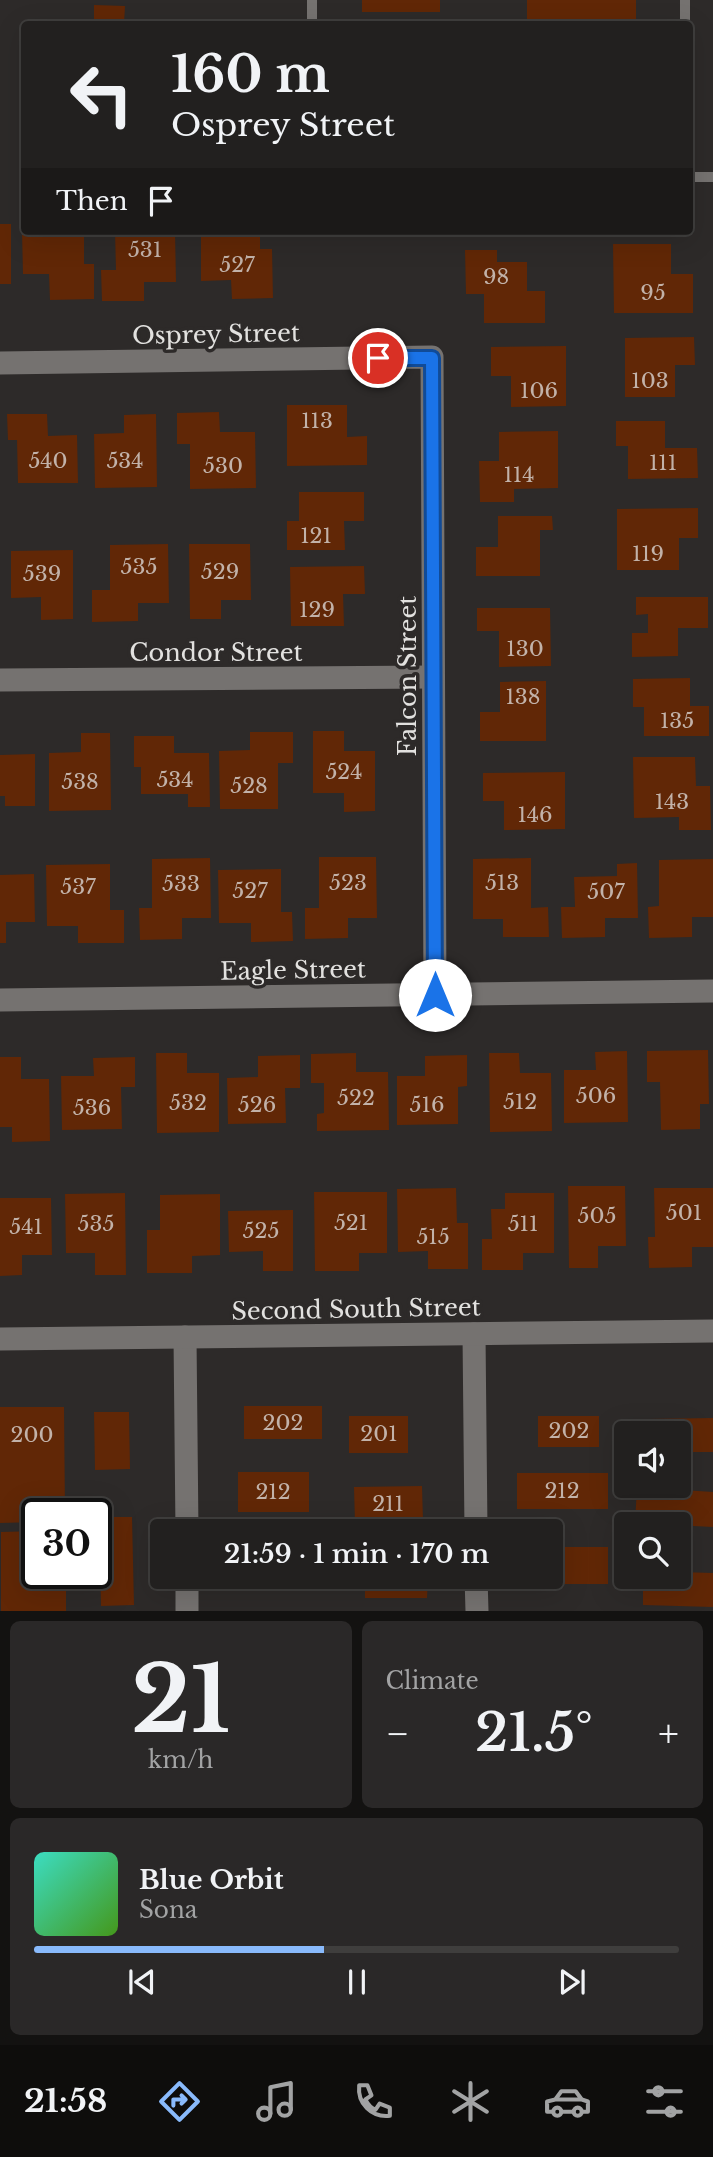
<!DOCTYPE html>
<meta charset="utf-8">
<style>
body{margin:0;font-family:"Libre Baskerville",serif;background:#2a2828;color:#f1f3f6;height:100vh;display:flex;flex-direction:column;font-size:26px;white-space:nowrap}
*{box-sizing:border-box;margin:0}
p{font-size:23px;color:#a2a3a4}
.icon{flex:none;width:38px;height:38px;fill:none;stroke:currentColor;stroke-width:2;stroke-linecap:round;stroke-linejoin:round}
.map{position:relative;height:1611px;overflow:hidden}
.drawer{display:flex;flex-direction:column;gap:10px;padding:10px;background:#131211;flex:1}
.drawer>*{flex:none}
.top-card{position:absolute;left:21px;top:21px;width:672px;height:214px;border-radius:7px;box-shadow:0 7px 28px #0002,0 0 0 2px #3f3e3d;background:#22201f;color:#f1f3f6;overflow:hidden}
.tools{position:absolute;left:614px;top:1421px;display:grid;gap:14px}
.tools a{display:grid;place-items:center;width:77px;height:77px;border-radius:7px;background:#22201f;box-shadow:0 7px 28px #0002,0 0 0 2px #3f3e3d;font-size:35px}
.speed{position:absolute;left:21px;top:1498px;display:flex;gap:14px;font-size:35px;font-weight:700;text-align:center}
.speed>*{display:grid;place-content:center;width:91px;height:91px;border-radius:50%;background:#22201f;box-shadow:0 7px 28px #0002,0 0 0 2px #3f3e3d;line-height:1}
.speed .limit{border:4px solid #111;border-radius:10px;background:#fff;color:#111}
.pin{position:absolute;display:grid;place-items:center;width:60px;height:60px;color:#fff;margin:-30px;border:4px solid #fff;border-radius:50%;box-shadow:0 2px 7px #0007}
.me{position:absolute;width:77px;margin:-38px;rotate:0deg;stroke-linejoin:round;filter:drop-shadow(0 0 5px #0008)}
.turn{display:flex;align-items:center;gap:24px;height:147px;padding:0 35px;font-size:32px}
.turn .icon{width:91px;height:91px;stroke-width:2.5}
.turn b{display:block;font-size:49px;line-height:60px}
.then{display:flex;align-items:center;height:66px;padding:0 35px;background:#0003;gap:14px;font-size:26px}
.big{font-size:52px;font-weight:600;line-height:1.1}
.drawer .tile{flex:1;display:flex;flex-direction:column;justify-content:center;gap:10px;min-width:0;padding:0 24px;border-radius:10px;background:#2a2828}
.drawer .dial{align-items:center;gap:0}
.dial b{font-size:91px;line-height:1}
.song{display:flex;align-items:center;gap:21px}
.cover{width:84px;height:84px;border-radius:10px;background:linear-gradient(135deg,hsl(170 70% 55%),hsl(100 70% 35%))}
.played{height:7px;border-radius:4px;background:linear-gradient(90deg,#89bafc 45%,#3f3e3d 45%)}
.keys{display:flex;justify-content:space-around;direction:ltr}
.heat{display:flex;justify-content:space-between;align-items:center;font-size:38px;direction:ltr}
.drawer .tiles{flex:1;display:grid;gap:10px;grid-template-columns:1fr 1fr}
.tile:last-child{grid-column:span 2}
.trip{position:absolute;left:150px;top:1519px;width:413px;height:70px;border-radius:7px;background:#22201f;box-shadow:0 7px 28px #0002,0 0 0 2px #3f3e3d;font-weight:600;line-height:70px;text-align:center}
.dock{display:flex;height:112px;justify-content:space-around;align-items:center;background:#0e0d0c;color:#a2a3a4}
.dock .icon{width:49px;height:49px}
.dock .active{color:#89bafc}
.dock b{font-size:32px;color:#f1f3f6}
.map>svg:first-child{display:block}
.building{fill:#612706}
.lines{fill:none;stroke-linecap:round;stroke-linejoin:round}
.lane{stroke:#757270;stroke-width:10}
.street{stroke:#757270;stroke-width:23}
.route-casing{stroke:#114b97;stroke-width:18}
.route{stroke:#1a73e8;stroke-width:12}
.labels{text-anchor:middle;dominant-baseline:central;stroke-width:7;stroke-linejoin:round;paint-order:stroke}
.number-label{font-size:21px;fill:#c2b2a9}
.street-label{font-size:24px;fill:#e2e1df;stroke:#2d2a29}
</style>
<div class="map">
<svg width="713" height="1611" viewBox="0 0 713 1611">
<rect width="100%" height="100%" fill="#2d2a29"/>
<!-- building -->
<g class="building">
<rect x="362" y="0" width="78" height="12"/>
<rect x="527" y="0" width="109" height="24"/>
<polygon points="94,5 125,6 124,24 94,24"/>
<rect x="0" y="224" width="11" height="60"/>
<polygon points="22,231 84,231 84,264 94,264 94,299 50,300 49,274 23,274"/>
<polygon points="115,231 175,231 176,282 144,282 144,301 102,301 101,270 116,270"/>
<polygon points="201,231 260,231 260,249 272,249 273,298 232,299 231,280 201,281"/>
<polygon points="613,244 671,244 671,274 693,274 693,313 614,313"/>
<polygon points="465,250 497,250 497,262 527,262 527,291 545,291 545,323 484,323 484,294 466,294"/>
<polygon points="694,337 695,365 675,365 675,397 625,397 625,338"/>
<polygon points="566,346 566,406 511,407 511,376 491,376 491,347"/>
<polygon points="287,405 347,405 347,437 367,436 367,465 287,466"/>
<polygon points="219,412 220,432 255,432 256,488 190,489 190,444 177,444 177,413"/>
<polygon points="7,414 47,414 48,436 77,435 78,483 18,483 17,440 8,440"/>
<polygon points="156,414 157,487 95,488 94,434 124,433 124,415"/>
<polygon points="616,421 665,421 665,448 697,448 698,478 628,479 628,446 616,446"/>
<polygon points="558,431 558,488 514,489 514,502 480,502 479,461 499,461 499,432"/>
<polygon points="299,492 364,492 364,521 344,521 345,550 287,550 287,521 299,521"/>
<polygon points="698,508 698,538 679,538 679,570 617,570 617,509"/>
<polygon points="498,516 552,516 553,530 540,530 540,576 476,576 476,547 498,547"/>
<polygon points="168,544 169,603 138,603 138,621 92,622 92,590 110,590 110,545"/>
<polygon points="189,544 250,544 251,600 221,600 221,619 190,619"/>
<polygon points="73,550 73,619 41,620 41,597 11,598 11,551"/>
<polygon points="364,566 365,594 343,594 344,626 291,626 290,567"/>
<polygon points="636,597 708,597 708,628 678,628 678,656 632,657 632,633 648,633 648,614 636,615"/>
<polygon points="477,608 550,608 551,666 499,667 499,631 477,631"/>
<polygon points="690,678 690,706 709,706 709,736 644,736 644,707 633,707 633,679"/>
<polygon points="546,681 546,741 480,741 480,712 500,712 500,682"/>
<polygon points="313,731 344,731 344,751 375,751 375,811 344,812 344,793 313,793"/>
<polygon points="250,732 293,732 293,763 278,763 278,809 220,809 219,751 250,750"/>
<polygon points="81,733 110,733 111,810 49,811 49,753 81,752"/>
<polygon points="134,736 174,736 174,753 209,753 210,807 188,807 188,794 141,794 141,767 134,767"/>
<polygon points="35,754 35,806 5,806 5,796 0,796 0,755"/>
<polygon points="633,757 695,757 696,786 710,786 711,830 679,830 679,817 634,818"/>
<polygon points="565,772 565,829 504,830 504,801 483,801 483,773"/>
<polygon points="319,857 376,857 377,918 348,918 348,938 305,939 305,908 319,908"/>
<polygon points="210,858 211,918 182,918 182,939 140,940 139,908 152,908 152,859"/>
<polygon points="531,858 531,908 548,907 549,937 503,937 503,919 473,919 473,859"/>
<polygon points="713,859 713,917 692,917 692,937 649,938 648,907 659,906 659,860"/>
<polygon points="637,863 638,918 605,918 605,937 562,938 561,907 575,907 574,877 617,876 617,864"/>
<polygon points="110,864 110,910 124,910 124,943 78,943 78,926 47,926 46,865"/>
<polygon points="281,869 281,912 292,912 293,941 251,942 251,923 219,923 218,870"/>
<polygon points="34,874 35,922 6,922 6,943 0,943 0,875"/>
<polygon points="708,1050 709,1104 700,1104 700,1129 661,1130 660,1082 647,1082 647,1051"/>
<polygon points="627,1051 628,1122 564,1123 564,1070 596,1070 595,1052"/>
<polygon points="156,1053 187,1053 187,1073 219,1073 219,1132 157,1133"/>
<polygon points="356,1053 356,1072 388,1072 389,1130 317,1131 317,1114 324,1113 324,1083 311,1083 311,1054"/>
<polygon points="489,1053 519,1053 520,1073 551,1073 552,1131 490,1132"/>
<polygon points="300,1055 300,1088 285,1088 286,1123 228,1124 227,1078 258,1077 258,1056"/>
<polygon points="467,1055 467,1086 458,1087 458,1124 397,1125 397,1076 425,1076 425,1056"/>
<polygon points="0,1057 21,1057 21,1079 49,1079 50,1141 12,1142 12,1127 0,1127"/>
<polygon points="135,1057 135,1087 121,1087 122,1129 62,1130 61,1076 94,1076 93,1058"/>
<polygon points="568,1186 625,1186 626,1246 598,1246 598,1268 569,1268"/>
<polygon points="456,1188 457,1223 468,1223 468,1269 428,1269 428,1251 398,1252 397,1189"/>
<polygon points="654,1188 713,1188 713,1247 692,1247 692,1267 649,1268 648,1237 655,1237"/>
<polygon points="314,1192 387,1192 387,1253 359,1253 359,1271 315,1271"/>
<polygon points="125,1193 126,1275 95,1275 95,1253 66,1253 65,1194"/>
<polygon points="505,1193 554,1193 554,1253 523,1253 523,1270 482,1270 482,1239 492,1239 491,1209 505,1209"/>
<polygon points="220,1194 220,1255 192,1256 192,1273 147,1273 147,1230 160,1230 160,1195"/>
<polygon points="0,1198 51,1198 52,1255 22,1255 22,1275 0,1276"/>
<polygon points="293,1210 293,1271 263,1271 263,1251 229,1252 228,1211"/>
<rect x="244" y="1406" width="78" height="33"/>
<polygon points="0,1407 64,1407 65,1514 37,1514 37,1522 0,1523"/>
<polygon points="94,1412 129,1412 130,1469 95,1470"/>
<rect x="349" y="1416" width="59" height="37"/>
<rect x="538" y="1416" width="61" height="31"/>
<polygon points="713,1418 713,1452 679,1452 679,1433 649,1433 649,1419"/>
<rect x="238" y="1472" width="71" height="40"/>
<rect x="517" y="1473" width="91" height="36"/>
<polygon points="422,1486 423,1521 355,1523 354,1487"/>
<polygon points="637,1487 713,1492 713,1527 635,1523"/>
<polygon points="99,1517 132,1517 134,1605 101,1606"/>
<polygon points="37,1531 37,1573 66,1573 66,1611 1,1611 1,1532"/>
<polygon points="551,1547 608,1547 608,1584 523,1584 523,1577 551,1577"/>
<polygon points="679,1572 713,1573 713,1607 643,1605 643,1577 679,1577"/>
<rect x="234" y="1577" width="70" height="7"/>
<polygon points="365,1577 428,1577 427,1598 365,1598"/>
</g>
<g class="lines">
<!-- lane -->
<g class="lane">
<polyline points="312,0 312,24"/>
<polyline points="685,0 685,24"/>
<polyline points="690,177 713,177"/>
</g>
<!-- street -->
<g class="street">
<polyline points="0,363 432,357 435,995"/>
<polyline points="0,680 433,677"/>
<polyline points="0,1000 713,991"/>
<polyline points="474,1334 476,1531"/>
<polyline points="185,1337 187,1531"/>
<polyline points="0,1339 713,1331"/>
<polyline points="187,1577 187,1611"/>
<polyline points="476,1577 477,1611"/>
</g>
</g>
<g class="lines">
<defs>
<polyline id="route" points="378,358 432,358 435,995"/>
</defs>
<!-- route casing -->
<use href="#route" class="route-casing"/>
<!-- route -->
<use href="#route" class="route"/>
</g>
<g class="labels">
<!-- number labels -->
<g class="number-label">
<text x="145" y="250">531</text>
<text x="237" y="265">527</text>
<text x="496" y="277">98</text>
<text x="653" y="293">95</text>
<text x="650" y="381">103</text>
<text x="539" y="391">106</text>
<text x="317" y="421">113</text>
<text x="48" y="461">540</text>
<text x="125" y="461">534</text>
<text x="663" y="463">111</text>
<text x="223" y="466">530</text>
<text x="519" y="475">114</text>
<text x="316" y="536">121</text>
<text x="648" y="554">119</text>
<text x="139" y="567">535</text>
<text x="220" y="572">529</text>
<text x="42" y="574">539</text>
<text x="317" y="610">129</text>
<text x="525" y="649">130</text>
<text x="523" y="697">138</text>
<text x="677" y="721">135</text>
<text x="344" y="772">524</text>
<text x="175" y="780">534</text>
<text x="80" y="782">538</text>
<text x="249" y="786">528</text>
<text x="672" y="802">143</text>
<text x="535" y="815">146</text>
<text x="348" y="883">523</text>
<text x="502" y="883">513</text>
<text x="181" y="884">533</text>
<text x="78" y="887">537</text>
<text x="250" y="891">527</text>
<text x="606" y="892">507</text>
<text x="596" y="1096">506</text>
<text x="356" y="1098">522</text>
<text x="520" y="1102">512</text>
<text x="188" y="1103">532</text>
<text x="257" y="1105">526</text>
<text x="427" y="1105">516</text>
<text x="92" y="1108">536</text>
<text x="684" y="1213">501</text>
<text x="597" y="1216">505</text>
<text x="351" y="1223">521</text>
<text x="96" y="1224">535</text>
<text x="523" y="1224">511</text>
<text x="26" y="1227">541</text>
<text x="261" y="1231">525</text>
<text x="433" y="1237">515</text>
<text x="283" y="1423">202</text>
<text x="569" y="1431">202</text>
<text x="379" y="1434">201</text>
<text x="32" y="1435">200</text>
<text x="562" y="1491">212</text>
<text x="273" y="1492">212</text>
<text x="388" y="1504">211</text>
</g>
<!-- street labels -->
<g class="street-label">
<text transform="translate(216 334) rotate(-1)">Osprey Street</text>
<text x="216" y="652">Condor Street</text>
<text transform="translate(407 676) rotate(-90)">Falcon Street</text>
<text transform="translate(293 970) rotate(-1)">Eagle Street</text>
<text transform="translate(356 1309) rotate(-1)">Second South Street</text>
</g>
</g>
</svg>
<div class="tools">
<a><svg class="icon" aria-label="sound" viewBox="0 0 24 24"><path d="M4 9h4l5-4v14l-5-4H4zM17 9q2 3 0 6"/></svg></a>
<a><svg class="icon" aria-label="search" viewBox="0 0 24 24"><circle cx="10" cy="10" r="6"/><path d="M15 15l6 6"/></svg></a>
</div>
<div class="speed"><div class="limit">30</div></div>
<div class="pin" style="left:378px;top:358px;background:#d93025"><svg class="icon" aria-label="arrive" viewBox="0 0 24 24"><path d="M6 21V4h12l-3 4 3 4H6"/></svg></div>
<svg class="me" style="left:435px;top:995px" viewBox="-20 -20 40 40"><circle r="19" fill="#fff"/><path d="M0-13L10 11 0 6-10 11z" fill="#1a73e8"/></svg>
<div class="trip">21:59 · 1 min · 170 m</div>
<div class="top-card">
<div class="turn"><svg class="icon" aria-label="left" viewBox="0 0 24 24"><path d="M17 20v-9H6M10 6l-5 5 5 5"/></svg><div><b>160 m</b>Osprey Street</div></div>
<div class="then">Then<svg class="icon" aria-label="arrive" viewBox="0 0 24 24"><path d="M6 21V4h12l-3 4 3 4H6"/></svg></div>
</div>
</div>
<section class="drawer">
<div class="tiles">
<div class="tile dial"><b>21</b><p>km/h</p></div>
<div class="tile"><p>Climate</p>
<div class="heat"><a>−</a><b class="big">21.5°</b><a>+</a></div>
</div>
<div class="tile">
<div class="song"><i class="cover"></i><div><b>Blue Orbit</b><p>Sona</p></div></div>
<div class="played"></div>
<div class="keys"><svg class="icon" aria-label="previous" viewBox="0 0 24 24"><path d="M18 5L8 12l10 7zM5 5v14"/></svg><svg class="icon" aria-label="pause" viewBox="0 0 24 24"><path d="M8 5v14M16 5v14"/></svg><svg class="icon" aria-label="next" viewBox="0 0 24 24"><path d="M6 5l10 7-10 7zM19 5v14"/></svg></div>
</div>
</div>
</section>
<nav class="dock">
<b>21:58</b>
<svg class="icon active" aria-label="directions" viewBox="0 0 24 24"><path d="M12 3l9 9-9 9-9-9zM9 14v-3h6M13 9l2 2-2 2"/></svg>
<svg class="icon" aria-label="music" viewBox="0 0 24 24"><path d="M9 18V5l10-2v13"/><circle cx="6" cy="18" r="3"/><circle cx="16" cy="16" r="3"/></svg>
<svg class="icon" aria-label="phone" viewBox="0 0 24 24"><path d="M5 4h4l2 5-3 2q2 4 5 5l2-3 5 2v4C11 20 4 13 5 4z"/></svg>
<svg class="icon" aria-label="climate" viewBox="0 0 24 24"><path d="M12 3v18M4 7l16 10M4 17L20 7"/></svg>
<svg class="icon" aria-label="car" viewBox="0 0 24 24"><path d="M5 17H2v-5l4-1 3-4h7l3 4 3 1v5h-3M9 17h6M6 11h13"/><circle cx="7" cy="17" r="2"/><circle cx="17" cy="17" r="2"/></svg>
<svg class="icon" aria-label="filters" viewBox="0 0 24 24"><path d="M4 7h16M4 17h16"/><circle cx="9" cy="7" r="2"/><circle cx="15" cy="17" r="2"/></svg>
</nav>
